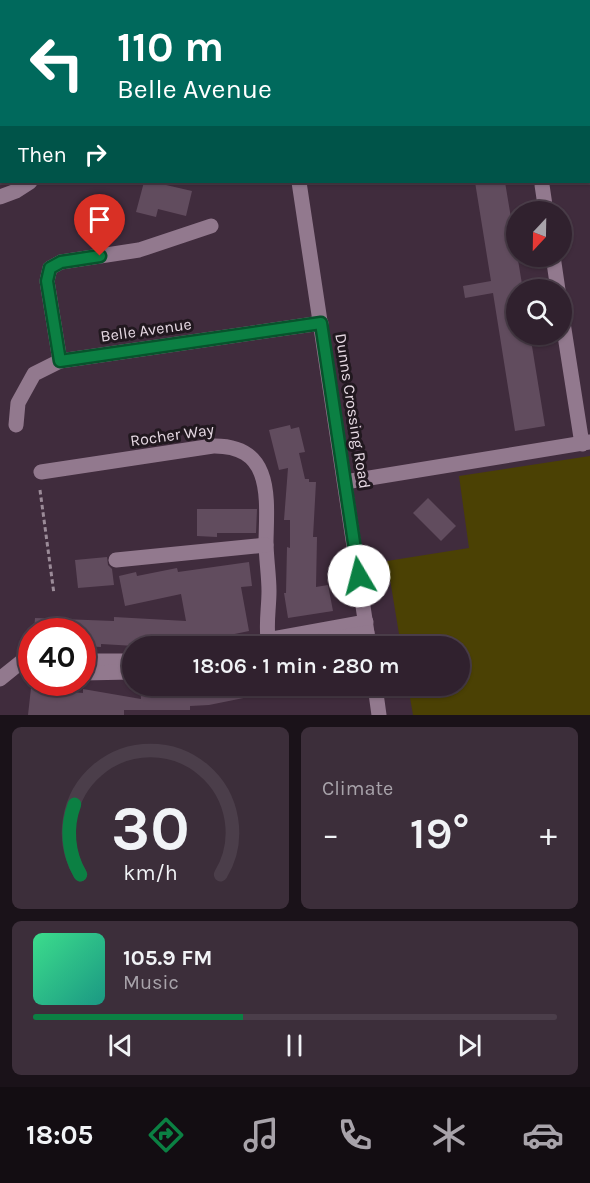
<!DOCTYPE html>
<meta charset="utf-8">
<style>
body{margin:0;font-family:Karla,sans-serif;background:#3c2e3a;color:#f1f3f6;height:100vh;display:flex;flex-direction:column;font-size:22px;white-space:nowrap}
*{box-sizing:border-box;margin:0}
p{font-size:20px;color:#a8a3aa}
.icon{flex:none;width:33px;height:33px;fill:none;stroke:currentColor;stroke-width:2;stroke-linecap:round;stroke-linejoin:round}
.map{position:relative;height:715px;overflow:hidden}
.details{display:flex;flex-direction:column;gap:12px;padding:12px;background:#1a1219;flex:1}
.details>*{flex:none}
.top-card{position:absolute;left:0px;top:0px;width:591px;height:183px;box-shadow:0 2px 4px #0004,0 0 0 2px #4b3e4a;background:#00695c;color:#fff;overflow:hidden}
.needle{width:39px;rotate:202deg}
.fabs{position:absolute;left:506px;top:201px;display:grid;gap:12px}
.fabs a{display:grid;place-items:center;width:66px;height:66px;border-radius:50%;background:#30212e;box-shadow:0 2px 4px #0004,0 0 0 2px #4b3e4a;font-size:30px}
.speed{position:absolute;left:18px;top:618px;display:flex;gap:12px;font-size:30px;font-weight:700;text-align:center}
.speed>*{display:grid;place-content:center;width:78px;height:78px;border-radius:50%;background:#30212e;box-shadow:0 2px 4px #0004,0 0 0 2px #4b3e4a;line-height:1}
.speed .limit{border:9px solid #d22;background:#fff;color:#111}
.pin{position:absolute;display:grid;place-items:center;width:51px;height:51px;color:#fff;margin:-62px -26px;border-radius:50% 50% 50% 0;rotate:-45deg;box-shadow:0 0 6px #0007}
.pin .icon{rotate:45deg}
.me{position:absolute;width:66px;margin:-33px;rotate:352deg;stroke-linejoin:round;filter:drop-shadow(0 0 4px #0008)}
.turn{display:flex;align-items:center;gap:21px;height:126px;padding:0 18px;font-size:27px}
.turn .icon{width:78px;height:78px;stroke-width:2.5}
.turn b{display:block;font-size:42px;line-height:51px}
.then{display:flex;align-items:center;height:57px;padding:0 18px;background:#0003;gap:12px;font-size:22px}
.big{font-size:45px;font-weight:600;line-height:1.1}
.details .card{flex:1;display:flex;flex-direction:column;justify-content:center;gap:9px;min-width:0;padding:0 21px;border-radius:9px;background:#3c2e3a}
.details .dial{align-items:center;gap:0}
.dial svg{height:156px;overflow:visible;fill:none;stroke:#4b3e4a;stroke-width:7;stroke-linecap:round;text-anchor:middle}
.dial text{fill:#f1f3f6;stroke:none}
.song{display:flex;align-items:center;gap:18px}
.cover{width:72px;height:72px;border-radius:9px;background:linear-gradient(135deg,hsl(150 70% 55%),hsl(170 70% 35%))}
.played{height:6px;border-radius:3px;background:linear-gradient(90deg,#0b8043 40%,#4b3e4a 40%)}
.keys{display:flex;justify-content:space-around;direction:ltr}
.heat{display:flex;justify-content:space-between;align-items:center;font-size:33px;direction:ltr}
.details .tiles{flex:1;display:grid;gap:12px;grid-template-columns:1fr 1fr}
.card:last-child{grid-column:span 2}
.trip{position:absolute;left:122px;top:636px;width:348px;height:60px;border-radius:30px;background:#30212e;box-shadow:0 2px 4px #0004,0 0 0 2px #4b3e4a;font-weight:600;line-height:60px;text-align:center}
.menu{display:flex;height:96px;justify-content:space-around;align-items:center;background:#130d12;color:#a8a3aa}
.menu .icon{width:42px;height:42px}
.menu .on{color:#0b8043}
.menu b{font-size:27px;color:#f1f3f6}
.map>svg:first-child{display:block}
.green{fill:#4b4104}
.building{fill:#614c5e}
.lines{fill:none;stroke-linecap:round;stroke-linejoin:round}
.path{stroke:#9b8b98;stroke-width:3;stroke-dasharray:4.5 3;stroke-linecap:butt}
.minor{stroke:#92798e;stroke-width:15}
.route-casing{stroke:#07532c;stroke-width:15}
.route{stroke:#0b8043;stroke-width:10}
.labels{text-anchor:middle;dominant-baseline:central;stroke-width:6;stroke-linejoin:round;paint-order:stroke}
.street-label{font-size:16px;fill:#e6d9e3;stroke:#21181f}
</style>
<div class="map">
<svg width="590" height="715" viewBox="0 0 590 715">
<rect width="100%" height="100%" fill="#402c3d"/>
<!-- green -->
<g class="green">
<polygon points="301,0 590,0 590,117 590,2"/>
<polygon points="590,456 590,715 413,715 408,686 459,686 459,646 401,646 387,561 469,548 459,476"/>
</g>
<!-- building -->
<g class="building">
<polygon points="144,182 167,182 166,185 192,191 186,216 158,209 156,217 136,212"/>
<polygon points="475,182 505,182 523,290 516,290 516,334 530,334 545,426 515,431 493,293 465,298 463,286 491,281"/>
<polygon points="290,425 291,429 299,427 305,452 299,453 305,479 309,479 309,482 316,482 313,537 317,537 316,587 328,585 333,611 288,618 284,593 286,593 287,547 290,548 290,520 284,520 288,468 279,470 269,430"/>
<polygon points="428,498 456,526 441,541 413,513"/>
<polygon points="197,509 257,509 256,533 217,533 217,537 197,536"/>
<polygon points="107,557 108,565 112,569 114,585 78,588 75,560"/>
<polygon points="249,562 252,586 241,587 249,631 182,645 135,642 135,646 101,644 101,647 82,646 82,632 34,632 35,618 114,621 114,617 186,621 181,594 125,606 119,576 136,572 137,576 177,568 178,572"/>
<polygon points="140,686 278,686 279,691 209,705 190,706 190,710 124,710 124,715 28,715 31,688 83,693 83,689 141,699"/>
</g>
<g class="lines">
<!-- path -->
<polyline class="path" points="40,490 54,594"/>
<!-- minor -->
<g class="minor">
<polyline points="5,0 5,2"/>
<polyline points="272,0 272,2"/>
<polyline points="299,182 369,646"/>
<polyline points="542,185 546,212"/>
<polyline points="0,197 16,191 30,182"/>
<polyline points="553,256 558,290"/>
<polyline points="561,310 582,444"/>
<polyline points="60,361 47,281 50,268 61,262 139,250 211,226"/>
<polyline points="16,425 18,403 34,374 60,361 321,323"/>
<path d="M41,472L213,446C273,445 267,497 266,541C266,558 269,575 269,591C269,610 265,627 269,646"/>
<polyline points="345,482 590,442"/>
<polyline points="116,560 266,545"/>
<polyline points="243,646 267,640 366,622"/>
<polyline points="293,646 367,633"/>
<polyline points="82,661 132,661"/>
<polyline points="82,673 132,672"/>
<polyline points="0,679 21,662"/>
<polyline points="375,686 379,715"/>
</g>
</g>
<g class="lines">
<defs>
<polyline id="route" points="100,256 61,262 50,268 47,281 60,361 321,323 359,576"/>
</defs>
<!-- route casing -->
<use href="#route" class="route-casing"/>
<!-- route -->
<use href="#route" class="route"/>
</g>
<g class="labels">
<!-- street labels -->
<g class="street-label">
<text transform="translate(146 330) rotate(-8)">Belle Avenue</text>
<text transform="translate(353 411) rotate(81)">Dunns Crossing Road</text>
<text transform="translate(172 435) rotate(-8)">Rocher Way</text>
</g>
</g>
</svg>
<div class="fabs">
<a><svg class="needle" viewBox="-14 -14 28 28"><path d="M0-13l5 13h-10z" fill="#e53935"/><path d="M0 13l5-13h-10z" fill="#a8a3aa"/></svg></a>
<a><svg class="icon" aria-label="search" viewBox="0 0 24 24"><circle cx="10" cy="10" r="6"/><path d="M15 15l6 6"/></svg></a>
</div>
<div class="speed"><div class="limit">40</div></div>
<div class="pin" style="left:100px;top:256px;background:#d93025"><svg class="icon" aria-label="arrive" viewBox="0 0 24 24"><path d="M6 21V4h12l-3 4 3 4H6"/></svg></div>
<svg class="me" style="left:359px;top:576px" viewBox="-20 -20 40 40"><circle r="19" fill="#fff"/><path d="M0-13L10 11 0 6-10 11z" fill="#0b8043"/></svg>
<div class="trip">18:06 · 1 min · 280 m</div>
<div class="top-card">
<div class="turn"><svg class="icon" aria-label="left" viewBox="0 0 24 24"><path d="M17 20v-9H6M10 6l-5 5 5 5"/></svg><div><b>110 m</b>Belle Avenue</div></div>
<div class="then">Then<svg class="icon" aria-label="right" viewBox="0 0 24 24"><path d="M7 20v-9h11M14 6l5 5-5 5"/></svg></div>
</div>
</div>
<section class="details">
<div class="tiles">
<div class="card dial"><svg viewBox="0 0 100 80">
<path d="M14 69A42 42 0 1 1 86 69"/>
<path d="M14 69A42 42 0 0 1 11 33" stroke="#0b8043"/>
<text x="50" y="56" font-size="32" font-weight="700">30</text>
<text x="50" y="72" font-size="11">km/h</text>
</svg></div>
<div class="card"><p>Climate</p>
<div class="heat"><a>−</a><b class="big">19°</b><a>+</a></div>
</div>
<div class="card">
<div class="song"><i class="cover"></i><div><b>105.9 FM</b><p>Music</p></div></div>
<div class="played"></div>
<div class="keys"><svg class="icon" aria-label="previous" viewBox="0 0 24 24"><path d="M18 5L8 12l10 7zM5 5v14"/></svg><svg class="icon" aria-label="pause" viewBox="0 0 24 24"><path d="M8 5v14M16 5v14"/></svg><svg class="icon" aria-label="next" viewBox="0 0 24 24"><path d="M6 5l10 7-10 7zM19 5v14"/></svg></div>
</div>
</div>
</section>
<nav class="menu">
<b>18:05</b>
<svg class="icon on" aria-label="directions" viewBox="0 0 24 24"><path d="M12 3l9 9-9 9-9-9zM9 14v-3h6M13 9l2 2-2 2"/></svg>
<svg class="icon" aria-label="music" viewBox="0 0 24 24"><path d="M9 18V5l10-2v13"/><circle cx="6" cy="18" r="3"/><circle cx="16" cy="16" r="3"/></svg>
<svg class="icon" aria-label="phone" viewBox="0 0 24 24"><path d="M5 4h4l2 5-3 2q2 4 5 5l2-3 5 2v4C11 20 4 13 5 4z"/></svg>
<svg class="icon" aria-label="climate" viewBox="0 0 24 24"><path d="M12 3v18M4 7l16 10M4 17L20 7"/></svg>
<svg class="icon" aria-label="car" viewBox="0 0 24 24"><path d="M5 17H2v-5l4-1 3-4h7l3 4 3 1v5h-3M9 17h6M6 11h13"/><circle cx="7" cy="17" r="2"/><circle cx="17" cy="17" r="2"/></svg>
</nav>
